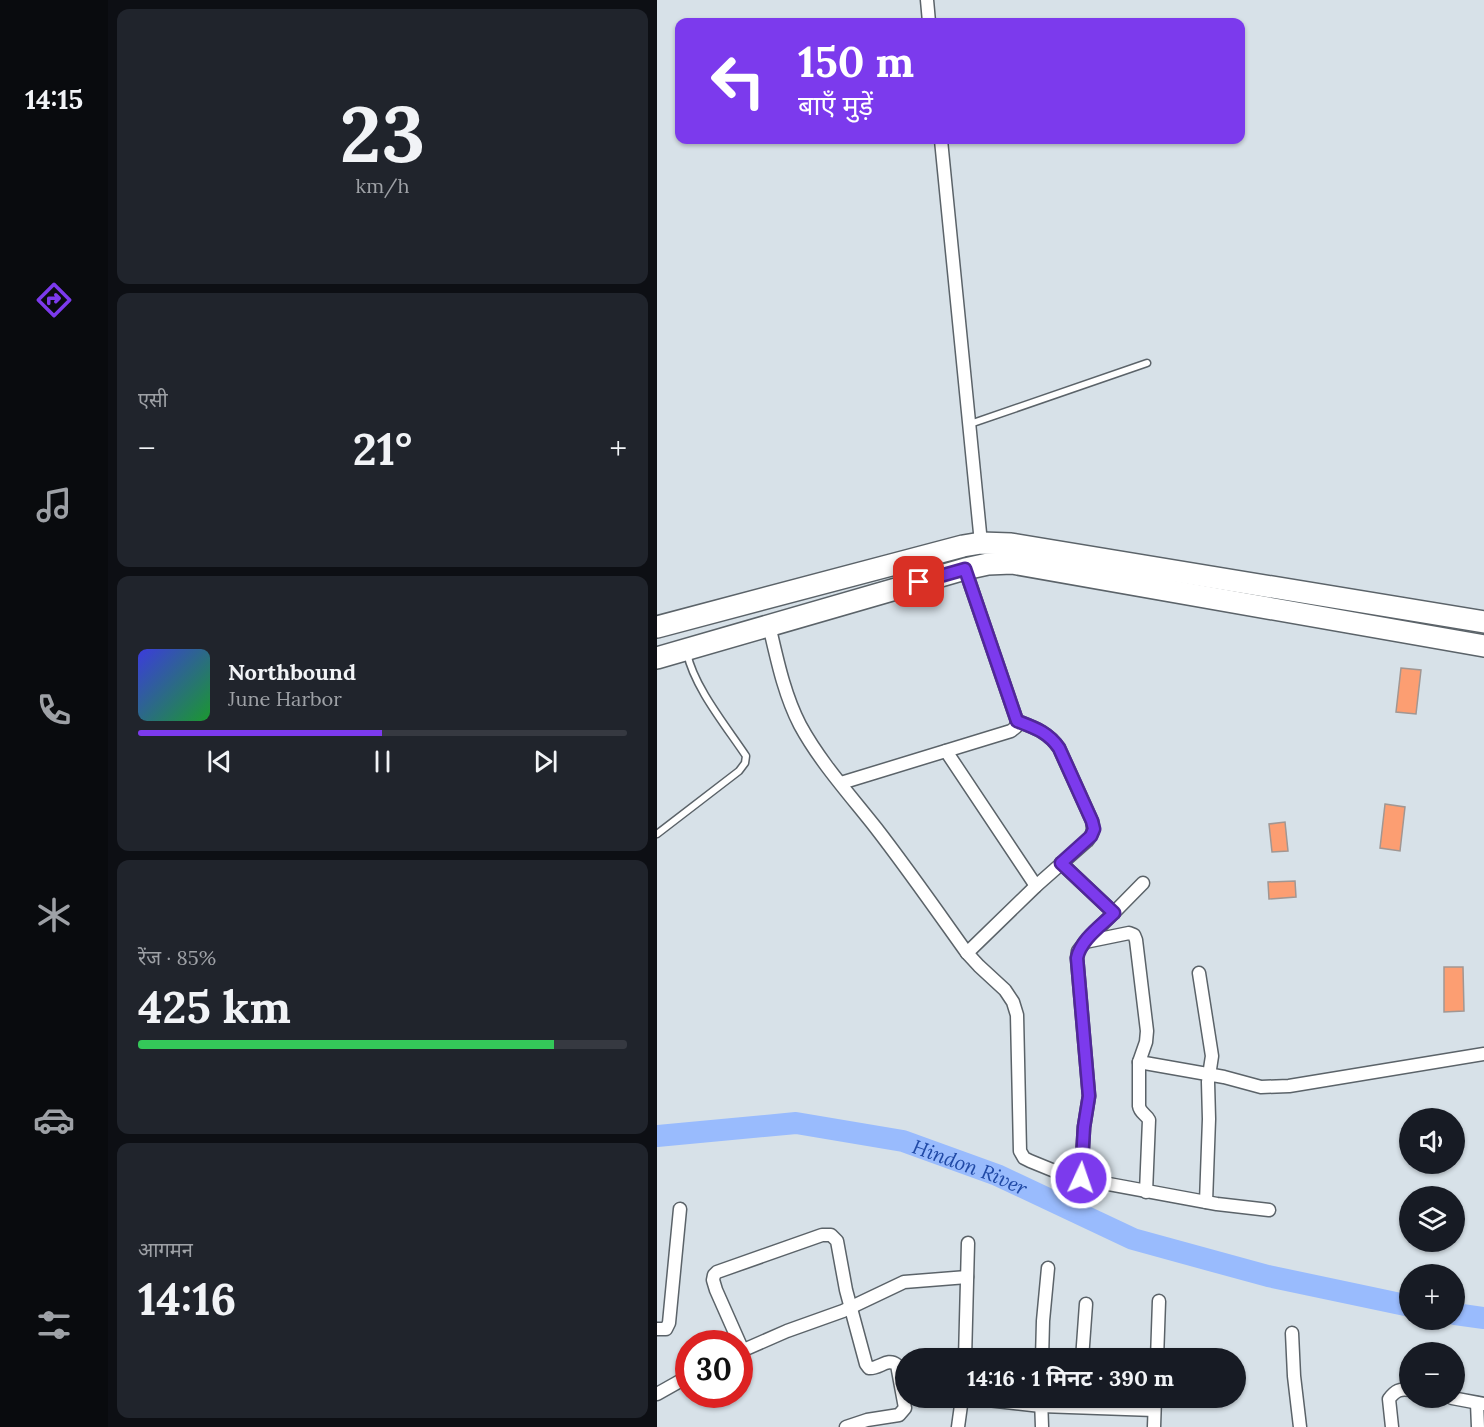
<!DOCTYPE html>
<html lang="hi">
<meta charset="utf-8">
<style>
body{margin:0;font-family:Lora,"Noto Sans Devanagari",serif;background:#20242c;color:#f1f3f6;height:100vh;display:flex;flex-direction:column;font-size:22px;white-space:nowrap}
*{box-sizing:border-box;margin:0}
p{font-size:20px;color:#9ea1a6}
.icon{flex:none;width:33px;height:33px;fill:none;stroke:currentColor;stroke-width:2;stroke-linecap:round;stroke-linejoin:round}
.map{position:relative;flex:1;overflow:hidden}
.sheet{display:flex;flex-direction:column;gap:9px;padding:9px;background:#0d0f14;width:549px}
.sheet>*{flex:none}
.guide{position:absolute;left:18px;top:18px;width:570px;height:126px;border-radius:12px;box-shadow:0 2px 4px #0004;background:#7c3aed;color:#fff;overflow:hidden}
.buttons{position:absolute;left:742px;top:1108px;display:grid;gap:12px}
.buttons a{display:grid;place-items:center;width:66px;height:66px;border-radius:50%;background:#171b24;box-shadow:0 2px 4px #0004;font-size:30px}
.speed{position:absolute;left:18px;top:1330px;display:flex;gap:12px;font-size:30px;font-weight:700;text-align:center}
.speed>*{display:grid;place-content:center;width:78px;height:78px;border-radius:50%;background:#171b24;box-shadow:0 2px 4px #0004;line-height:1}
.speed .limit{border:9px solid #d22;background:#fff;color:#111}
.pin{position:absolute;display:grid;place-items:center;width:51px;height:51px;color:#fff;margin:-26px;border-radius:12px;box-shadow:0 3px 9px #0006}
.me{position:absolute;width:66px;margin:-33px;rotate:3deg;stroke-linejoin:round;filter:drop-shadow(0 0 4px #0008)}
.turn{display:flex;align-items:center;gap:21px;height:126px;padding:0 24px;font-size:27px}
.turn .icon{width:78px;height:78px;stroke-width:2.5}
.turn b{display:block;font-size:42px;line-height:51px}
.big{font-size:45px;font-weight:700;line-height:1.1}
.sheet .tile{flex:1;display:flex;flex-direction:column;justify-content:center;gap:9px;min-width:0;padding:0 21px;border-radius:12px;background:#20242c}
.sheet .dial{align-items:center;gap:0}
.dial b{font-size:78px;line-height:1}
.song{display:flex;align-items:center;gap:18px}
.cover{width:72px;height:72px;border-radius:9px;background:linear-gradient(135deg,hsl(240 70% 55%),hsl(130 70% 35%))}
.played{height:6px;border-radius:3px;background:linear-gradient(90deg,#7c3aed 50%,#363941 50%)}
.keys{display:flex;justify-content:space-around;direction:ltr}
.heat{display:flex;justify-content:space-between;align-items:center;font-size:33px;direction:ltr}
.charge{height:9px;border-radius:4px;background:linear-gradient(90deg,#34c759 85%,#363941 0)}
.trip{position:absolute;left:238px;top:1348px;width:351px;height:60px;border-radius:30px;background:#171b24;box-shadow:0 2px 4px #0004;font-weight:700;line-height:60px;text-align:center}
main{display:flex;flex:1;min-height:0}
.dock{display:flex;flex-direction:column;width:108px;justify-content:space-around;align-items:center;background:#090b0e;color:#9ea1a6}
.dock .icon{width:42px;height:42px}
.dock .selected{color:#7c3aed}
.dock b{font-size:27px;color:#f1f3f6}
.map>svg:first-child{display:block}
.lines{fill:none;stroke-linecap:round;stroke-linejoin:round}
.river{stroke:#99bbfd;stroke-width:22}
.building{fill:#fc9e72;stroke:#a19692;stroke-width:1.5}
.lane-casing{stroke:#5b6369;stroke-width:9}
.street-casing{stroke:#5b6369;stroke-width:15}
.highway-casing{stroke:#5b6369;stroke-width:24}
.lane{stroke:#fff;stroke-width:6}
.street{stroke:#fff;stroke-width:12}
.highway{stroke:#fff;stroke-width:21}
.route-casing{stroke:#51269a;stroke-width:15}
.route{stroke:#7c3aed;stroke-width:10}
.labels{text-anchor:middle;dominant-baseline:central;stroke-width:4.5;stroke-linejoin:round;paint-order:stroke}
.water-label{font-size:20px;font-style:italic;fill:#2049a6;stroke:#d7e1e8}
</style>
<main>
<nav class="dock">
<b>14:15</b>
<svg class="icon selected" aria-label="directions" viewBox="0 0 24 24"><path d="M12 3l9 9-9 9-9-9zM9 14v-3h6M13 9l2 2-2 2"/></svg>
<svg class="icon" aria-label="music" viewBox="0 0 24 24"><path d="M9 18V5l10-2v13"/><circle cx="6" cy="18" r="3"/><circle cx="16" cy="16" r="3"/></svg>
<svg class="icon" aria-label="phone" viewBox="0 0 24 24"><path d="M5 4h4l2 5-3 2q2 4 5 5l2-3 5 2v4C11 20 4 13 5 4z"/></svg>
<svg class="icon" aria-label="climate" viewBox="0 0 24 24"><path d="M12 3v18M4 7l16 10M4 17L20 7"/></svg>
<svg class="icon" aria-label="car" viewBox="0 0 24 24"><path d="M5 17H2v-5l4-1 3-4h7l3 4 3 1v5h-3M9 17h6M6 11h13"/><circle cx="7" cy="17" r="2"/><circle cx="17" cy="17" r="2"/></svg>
<svg class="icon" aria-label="filters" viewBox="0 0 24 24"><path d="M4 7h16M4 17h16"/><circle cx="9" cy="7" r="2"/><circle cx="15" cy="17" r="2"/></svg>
</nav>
<section class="sheet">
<div class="tile dial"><b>23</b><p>km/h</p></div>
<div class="tile"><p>एसी</p>
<div class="heat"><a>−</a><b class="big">21°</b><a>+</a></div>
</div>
<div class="tile">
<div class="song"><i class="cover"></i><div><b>Northbound</b><p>June Harbor</p></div></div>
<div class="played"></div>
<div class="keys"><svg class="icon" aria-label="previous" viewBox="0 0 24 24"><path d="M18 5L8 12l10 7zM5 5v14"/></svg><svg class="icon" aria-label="pause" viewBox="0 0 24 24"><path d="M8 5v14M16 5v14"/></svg><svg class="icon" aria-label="next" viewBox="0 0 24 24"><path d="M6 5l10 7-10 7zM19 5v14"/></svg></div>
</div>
<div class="tile"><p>रेंज · 85%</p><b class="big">425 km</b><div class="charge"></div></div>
<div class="tile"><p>आगमन</p><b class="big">14:16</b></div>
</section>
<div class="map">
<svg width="827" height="1427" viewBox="0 0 827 1427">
<rect width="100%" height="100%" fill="#d7e1e8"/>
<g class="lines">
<!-- river -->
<g class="river">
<path id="s1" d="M0,1136L139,1123L246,1141L340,1175L476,1239L611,1276L753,1306"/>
<polyline points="798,1314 827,1318"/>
</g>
</g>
<!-- building -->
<g class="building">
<polygon points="744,668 764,670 759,714 739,712"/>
<polygon points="728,804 748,807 743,851 723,848"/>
<polygon points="628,822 631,851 615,852 612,824"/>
<polygon points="638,881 639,897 612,899 611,882"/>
<polygon points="787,967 806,967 807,1011 787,1012"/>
</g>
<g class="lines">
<defs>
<g id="lane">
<polyline points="313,424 490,363"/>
<path d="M0,834L82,771L88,763L89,756C69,726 37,687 30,653"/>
</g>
<g id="street">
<polyline points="270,0 272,22"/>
<polyline points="284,140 324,543"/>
<path d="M112,625C120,659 127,694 143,725C163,762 193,795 219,828C250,868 280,911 310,953L322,966L348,990L356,1002L360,1015L363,1151L367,1158L373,1161L400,1172L441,1182L560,1204L612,1210"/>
<polyline points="289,751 379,886"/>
<polyline points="184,783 354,731 359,727 360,721 308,569"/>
<polyline points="404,863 457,913"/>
<path d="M428,942L472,933L477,935L479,940L490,1031L489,1042L482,1062V1106C483,1113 489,1114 492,1120L489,1192"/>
<path d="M310,953L379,886L430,841C436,834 437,830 435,821L402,748C391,732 378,728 360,721"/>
<polyline points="542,973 555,1056 551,1082 552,1119 549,1202"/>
<polyline points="482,1062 567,1077 604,1087 632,1086 827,1054"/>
<polyline points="424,1178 427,1127 432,1096 420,958 421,951 428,942 486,883"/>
<polyline points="0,1329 9,1329 12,1323 23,1209"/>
<polyline points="635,1333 637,1376 643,1427"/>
<path d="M86,1351L59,1290L56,1280L57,1275L60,1272L165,1235H174L180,1241L189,1290L209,1364L212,1368C223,1369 230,1357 240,1365L248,1408L242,1415L210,1420L189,1427"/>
<polyline points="82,1352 130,1331 186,1311 247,1282 310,1277"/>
<polyline points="308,1359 311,1243"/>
<polyline points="385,1359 386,1321 391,1268"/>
<polyline points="425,1359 429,1304"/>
<polyline points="500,1359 502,1301"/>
<polyline points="0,1394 32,1376"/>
<polyline points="313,1398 384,1406 497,1410"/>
<polyline points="384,1398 385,1427"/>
<polyline points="795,1398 827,1404"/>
<polyline points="820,1403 821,1427"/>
<polyline points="301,1427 305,1398"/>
<polyline points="497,1427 498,1398"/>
<path d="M735,1427L732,1399C738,1391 743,1388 753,1390"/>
</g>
<g id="highway">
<polyline points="0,627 306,546 324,543 354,544 827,622"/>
<polyline points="0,658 308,569 331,564 355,563 827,646"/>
</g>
</defs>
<!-- lane casing -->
<use href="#lane" class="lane-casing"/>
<!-- street casing -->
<use href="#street" class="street-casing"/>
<!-- highway casing -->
<use href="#highway" class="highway-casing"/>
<!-- lane -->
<use href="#lane" class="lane"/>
<!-- street -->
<use href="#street" class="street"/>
<!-- highway -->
<use href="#highway" class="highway"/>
</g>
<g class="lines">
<defs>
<path id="route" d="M262,582L308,569L360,721C378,728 391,732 402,748L435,821L437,829L434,836L404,863L457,913C444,926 424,939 420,958L432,1096L427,1127L424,1178"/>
</defs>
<!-- route casing -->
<use href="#route" class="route-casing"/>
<!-- route -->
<use href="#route" class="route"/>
</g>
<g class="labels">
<!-- water labels -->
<g class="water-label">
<text stroke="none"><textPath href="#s1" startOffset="320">Hindon River</textPath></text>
</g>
</g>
</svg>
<div class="buttons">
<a><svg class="icon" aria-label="sound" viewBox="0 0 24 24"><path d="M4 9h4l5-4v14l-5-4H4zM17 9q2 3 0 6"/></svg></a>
<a><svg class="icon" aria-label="layers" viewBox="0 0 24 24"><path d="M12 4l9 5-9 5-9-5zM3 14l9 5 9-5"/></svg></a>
<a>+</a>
<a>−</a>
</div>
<div class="speed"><div class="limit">30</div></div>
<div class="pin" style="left:262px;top:582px;background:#d93025"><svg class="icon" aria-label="arrive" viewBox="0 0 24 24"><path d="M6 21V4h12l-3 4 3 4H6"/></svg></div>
<svg class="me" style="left:424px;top:1178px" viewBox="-20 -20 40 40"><circle r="17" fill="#7c3aed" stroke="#fff" stroke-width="3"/><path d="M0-11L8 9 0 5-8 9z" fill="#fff"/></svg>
<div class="trip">14:16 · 1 मिनट · 390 m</div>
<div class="guide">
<div class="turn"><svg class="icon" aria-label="left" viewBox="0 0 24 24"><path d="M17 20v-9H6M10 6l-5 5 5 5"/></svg><div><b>150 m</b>बाएँ मुड़ें</div></div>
</div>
</div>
</main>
